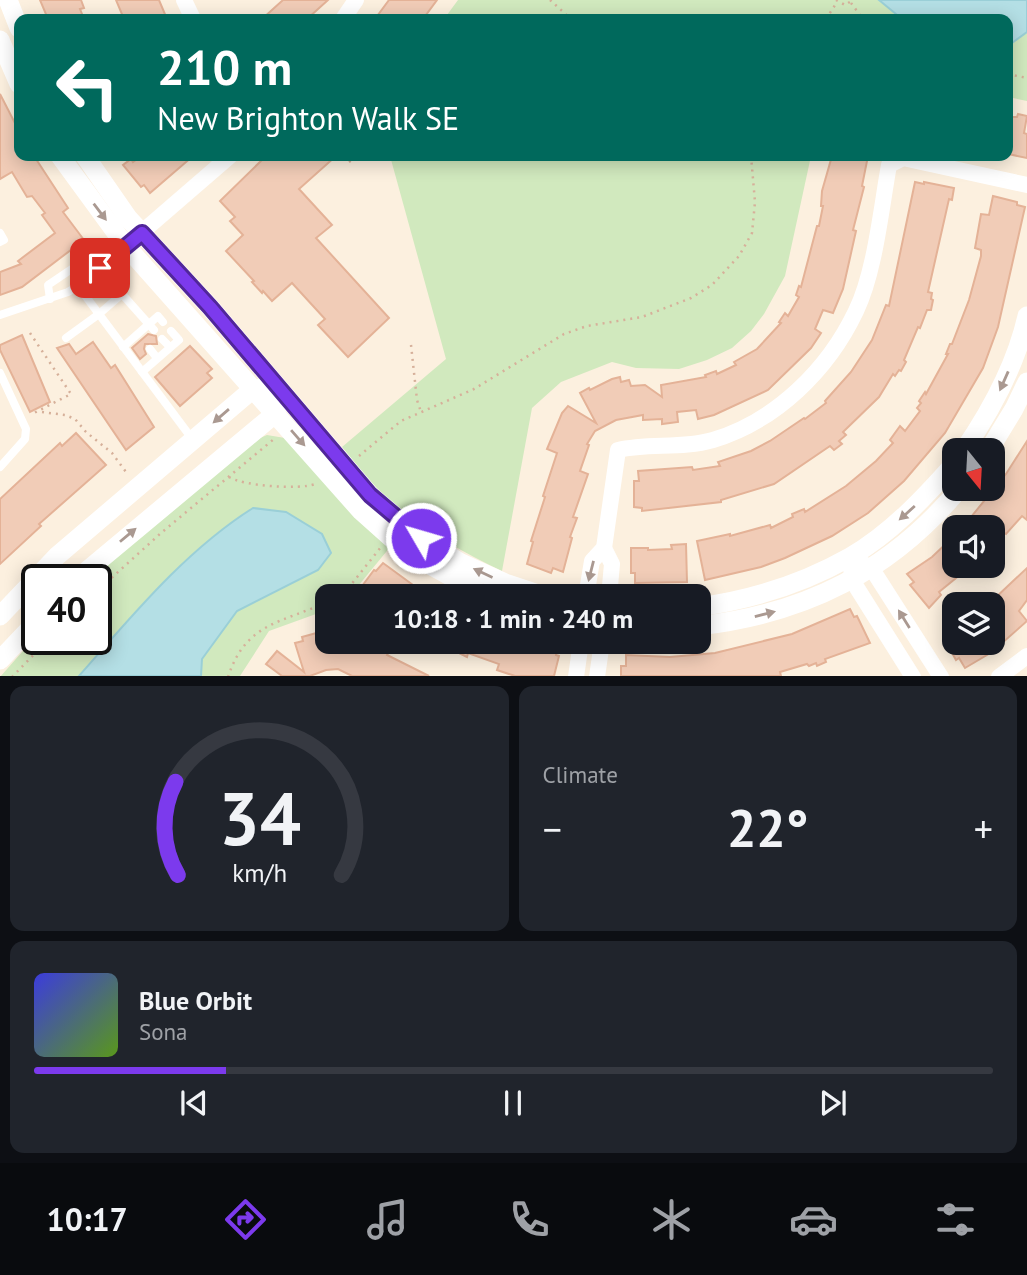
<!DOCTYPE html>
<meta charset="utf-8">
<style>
body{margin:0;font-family:"PT Sans",sans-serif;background:#20242c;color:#f1f3f6;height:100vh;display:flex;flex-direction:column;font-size:26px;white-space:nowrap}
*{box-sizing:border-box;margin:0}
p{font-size:23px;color:#9ea1a6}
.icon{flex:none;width:38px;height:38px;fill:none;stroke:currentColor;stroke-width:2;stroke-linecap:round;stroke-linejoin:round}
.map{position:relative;height:676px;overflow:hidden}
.panel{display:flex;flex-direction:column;gap:10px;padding:10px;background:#0d0f14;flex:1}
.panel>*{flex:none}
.hud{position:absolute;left:14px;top:14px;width:999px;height:147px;border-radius:14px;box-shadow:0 4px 18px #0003;background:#00695c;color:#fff;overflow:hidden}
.needle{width:46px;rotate:162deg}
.tools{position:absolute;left:942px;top:438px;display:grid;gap:14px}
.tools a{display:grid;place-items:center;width:63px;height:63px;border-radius:14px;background:#171b24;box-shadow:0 4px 18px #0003;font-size:35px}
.speed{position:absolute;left:21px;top:564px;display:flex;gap:14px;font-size:35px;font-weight:700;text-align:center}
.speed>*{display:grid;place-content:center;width:91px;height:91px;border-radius:50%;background:#171b24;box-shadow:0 4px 18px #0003;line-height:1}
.speed .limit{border:4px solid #111;border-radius:10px;background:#fff;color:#111}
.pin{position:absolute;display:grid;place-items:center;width:60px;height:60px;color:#fff;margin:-30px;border-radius:14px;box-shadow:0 4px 10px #0006}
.me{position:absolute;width:77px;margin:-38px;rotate:308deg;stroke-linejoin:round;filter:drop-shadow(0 0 5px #0008)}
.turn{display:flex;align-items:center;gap:24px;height:147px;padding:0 28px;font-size:32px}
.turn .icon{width:91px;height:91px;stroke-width:2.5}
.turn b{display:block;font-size:49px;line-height:60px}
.big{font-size:52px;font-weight:600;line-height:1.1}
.panel .widget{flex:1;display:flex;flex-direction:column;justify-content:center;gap:10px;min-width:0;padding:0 24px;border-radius:14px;background:#20242c}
.panel .dial{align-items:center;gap:0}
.dial svg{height:182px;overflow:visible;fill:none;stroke:#363941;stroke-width:7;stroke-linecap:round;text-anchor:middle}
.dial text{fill:#f1f3f6;stroke:none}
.song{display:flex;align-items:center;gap:21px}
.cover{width:84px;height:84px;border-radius:10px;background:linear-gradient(135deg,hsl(240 70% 55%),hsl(90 70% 35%))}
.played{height:7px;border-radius:4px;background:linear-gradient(90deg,#7c3aed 20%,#363941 20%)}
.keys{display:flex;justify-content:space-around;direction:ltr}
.heat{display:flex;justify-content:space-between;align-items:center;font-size:38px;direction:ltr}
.panel .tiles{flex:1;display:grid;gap:10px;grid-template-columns:1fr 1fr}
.widget:last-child{grid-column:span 2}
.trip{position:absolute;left:315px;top:584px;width:396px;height:70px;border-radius:14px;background:#171b24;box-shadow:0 4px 18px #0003;font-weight:600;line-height:70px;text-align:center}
.tabs{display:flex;height:112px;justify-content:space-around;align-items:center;background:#090b0e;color:#9ea1a6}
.tabs .icon{width:49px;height:49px}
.tabs .active{color:#7c3aed}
.tabs b{font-size:32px;color:#f1f3f6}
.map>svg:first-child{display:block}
.green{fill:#d1e9be}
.water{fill:#b4dfe5;stroke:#9acfd7;stroke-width:2}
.building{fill:#f1ccb7;stroke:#e4b297;stroke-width:2}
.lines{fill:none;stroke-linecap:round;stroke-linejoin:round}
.path{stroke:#d6b09a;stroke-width:2.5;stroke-dasharray:2 5;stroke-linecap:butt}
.service{stroke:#fff;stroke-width:8}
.minor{stroke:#fff;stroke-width:16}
.tertiary{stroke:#fff;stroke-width:19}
.oneway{fill:#aa9991}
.route-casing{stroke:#51269a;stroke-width:18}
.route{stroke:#7c3aed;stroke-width:12}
</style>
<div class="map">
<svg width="1027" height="677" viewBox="0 0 1027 677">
<rect width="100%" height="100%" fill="#fcf0df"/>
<!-- green -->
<g class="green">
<polygon points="458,0 1027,0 1027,101 1008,97 1008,19 444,19"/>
<path d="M390,156H811L785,276L764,314L751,331L732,348L707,360L679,369L636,368L612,362L561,382L532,408L502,571C454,548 410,523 373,484C362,473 352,459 342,447L446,359Z"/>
<polygon points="267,435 285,438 391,546 349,597 327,597 327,610 269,631 240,676 0,677 37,635 37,639 96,639 96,579 92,579 130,544 260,438"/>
</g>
<!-- water -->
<g class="water">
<polygon points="879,0 1027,0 1027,32 1012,43 1008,43 1008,19 902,19"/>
<path d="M253,508L286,512L322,534L331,553L318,570L237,611L202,659L201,676H79C132,616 185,551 253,508Z"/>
</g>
<!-- building -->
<g class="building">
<polygon points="40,0 81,0 84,8 80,9 84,19 48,19"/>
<polygon points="116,0 159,0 167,19 124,19"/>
<polygon points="283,0 328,0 307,19 262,19"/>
<polygon points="389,0 437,0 423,19 375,19"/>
<polygon points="0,94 19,131 19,156 34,156 68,208 63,212 84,240 22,287 0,295 0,272 21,264 18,261 55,233 42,215 45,213 32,196 27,197 12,172 0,179"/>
<polygon points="1018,114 1027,116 1024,133 1027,134 1027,158 1008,154 1008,117 1017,117"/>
<polygon points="141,156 193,156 150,193 144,185 141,187 123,165 131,159 133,162"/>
<polygon points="266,156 336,156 299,189 332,225 316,238 389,318 348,357 318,325 325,319 292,283 272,301 263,291 262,293 252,282 254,281 226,251 243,235 230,221 235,217 220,201"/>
<polygon points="832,156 868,156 862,186 864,187 853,230 856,231 843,289 833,313 823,310 815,329 821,333 811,348 768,390 714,415 698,419 696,410 677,412 678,422 662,424 662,419 643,420 643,415 616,420 595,431 587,444 589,445 580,471 588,474 573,517 577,518 570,537 572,538 563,572 553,568 551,573 527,564 533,542 531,541 545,497 543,496 557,453 547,449 562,413 568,406 596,423 580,393 589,388 590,390 612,379 620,377 621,382 629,380 631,386 645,385 662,397 661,385 706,377 705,375 716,371 717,374 736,365 734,362 757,349 781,323 779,322 785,313 788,316 799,297 796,295 799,286 801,287 817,226 819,226 823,206 821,206 822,191"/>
<polygon points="915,182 924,184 924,182 954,188 952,200 949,199 928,292 932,293 931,299 933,300 931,310 927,310 920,328 918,327 904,360 906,362 901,371 899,370 895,376 893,374 879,397 843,432 846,435 839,441 842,444 834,450 830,446 774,484 721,500 721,502 642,511 642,508 634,507 634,481 639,481 638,471 692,467 693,470 720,466 718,462 751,451 770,441 804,418 805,419 826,403 825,401 851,372 872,340 886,305 889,306"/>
<polygon points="993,196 1017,202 1017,205 1025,207 998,327 983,368 945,433 904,481 868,513 832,536 785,558 761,567 705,580 697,541 730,534 730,536 770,525 771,528 793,517 792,514 804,509 805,512 846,486 876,461 893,443 890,440 900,426 905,431 920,411 917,408 921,403 919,401 925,392 926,394 948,354 946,354 950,344 952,344 969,300 981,256 981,250 975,248 981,214 989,215"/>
<polygon points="148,334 156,336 157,344 145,344 144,349 146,354 140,359 132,348"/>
<polygon points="22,335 50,402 30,412 0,350 0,345"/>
<polygon points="93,342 111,368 115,365 154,427 126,450 57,348 69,344 76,354"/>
<polygon points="190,346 212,369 207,373 212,378 180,406 155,377"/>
<polygon points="76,433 106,465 39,524 41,526 0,564 0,499 60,443 62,446"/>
<polygon points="1027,441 1027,520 1022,516 1006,534 1003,532 992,544 992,527 972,527 967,522 1006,474"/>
<polygon points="954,536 954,565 972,565 939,592 941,595 929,608 910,585 914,582 907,574 932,557"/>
<polygon points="686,544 687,582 635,583 635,573 631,573 631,548 648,548 648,550 672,549 671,545"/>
<polygon points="383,563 413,585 432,597 354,597 374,570 376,571"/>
<polygon points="1027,568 1027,600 1019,611 1027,621 992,652 965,668 959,658 956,660 946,642 992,642 992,601"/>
<polygon points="850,609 854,617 857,616 870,643 825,659 826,662 817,666 816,663 809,666 807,664 780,672 781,676 621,676 621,666 626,666 626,655 670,657 715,653 792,634"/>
<polygon points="327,630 327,642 371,642 388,653 387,655 429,676 352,676 338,669 326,670 310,676 282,676 266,664 277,651 304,672 295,643 303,641 302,637"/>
<polygon points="437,642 542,642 558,646 556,655 559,656 554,676 515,676 497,670 499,664 468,653 467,657"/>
</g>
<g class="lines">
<!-- path -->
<g class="path">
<polyline points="550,0 571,19"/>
<polyline points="836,0 845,5 853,0"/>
<polyline points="851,3 863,19"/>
<polyline points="826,19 837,2"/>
<polyline points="1008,74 1027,78"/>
<polyline points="349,162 357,156"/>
<polyline points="30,333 71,394 32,414"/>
<polyline points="411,345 417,400 421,412"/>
<polyline points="42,412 65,415 75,419 86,432 112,453 126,472"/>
<polyline points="359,456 401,421 474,389 564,334 587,326 642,317 691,298 712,285 739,256 752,233 755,202 751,156"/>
<path d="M229,477C243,486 300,490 315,484"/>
<polyline points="96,592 161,533 274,439"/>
<polyline points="337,597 350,586 381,547"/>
<polyline points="12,677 49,639"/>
<path d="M228,677C246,622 282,623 327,602"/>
</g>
<!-- service -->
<g class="service">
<polyline points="0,233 4,240 0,242"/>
<polyline points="78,286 193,440"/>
<polyline points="50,299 48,285 85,260 100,268"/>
<polyline points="0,315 68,292 86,281 125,245"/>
<polyline points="66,338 99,314 122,294 154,330"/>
<polyline points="162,339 170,347"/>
<polyline points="123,347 158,316 163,322"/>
<polyline points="150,349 157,358"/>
<polyline points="142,372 179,340 171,331"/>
<polyline points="0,373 26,429 25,439 0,467"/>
</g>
<!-- minor -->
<g class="minor">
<polyline points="184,0 193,19"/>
<polyline points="343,19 356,0"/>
<polyline points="134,239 230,156"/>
<polyline points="604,548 612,564 609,597"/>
<polyline points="860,562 872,569 941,677"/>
<polyline points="851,566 852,580 913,677"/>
<path d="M586,597L592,561L604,548L618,450C649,443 682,449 713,440C776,421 828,370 856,311C875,272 881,209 889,165L903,158L1027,185"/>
<polyline points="576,677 581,642"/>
<polyline points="597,677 602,642"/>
<polyline points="999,677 1027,656"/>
</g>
<!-- tertiary -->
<g class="tertiary">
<polyline points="8,0 19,28"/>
<polyline points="0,40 19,84"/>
<polyline points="60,156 125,245 361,511 408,553 488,597"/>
<polyline points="85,156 128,218 210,307 370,495 421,538 461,563 505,583 547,597"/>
<path d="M964,450C992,409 1016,365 1027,316"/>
<polyline points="989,450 1014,409 1027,382"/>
<polyline points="77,579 276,413 277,401"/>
<path d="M698,607C750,600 804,583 850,557C890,534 924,498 954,464"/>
<polyline points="0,616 57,556 253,389 264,388"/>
<path d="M698,626C805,614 891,571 960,488"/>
<polyline points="0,660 37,621"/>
</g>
</g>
<!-- one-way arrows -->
<defs><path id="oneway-solid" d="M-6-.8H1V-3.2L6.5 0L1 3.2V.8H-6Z" transform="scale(1.75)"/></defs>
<g class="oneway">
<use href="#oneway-solid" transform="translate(100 212) rotate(53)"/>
<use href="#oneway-solid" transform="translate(1004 381) rotate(114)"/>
<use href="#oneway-solid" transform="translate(221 416) rotate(139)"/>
<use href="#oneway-solid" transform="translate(298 438) rotate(49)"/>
<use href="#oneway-solid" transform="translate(907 513) rotate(138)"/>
<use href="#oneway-solid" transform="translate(128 535) rotate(-40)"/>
<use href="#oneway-solid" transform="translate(591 571) rotate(104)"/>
<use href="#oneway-solid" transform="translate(483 573) rotate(-155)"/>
<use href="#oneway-solid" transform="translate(765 614) rotate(-14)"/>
<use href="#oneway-solid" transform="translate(904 619) rotate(-122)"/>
</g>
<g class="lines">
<defs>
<polyline id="route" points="100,268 142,233 210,307 370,495 421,538"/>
</defs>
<!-- route casing -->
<use href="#route" class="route-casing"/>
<!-- route -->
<use href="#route" class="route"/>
</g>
</svg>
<div class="tools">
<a><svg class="needle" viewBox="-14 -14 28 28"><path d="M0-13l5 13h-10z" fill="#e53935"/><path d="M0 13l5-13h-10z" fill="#9ea1a6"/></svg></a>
<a><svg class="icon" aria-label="sound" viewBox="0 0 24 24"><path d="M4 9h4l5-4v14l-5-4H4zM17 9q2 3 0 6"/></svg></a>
<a><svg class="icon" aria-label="layers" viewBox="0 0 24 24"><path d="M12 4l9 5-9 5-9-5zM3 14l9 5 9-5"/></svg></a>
</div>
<div class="speed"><div class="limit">40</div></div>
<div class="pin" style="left:100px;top:268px;background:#d93025"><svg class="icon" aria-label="arrive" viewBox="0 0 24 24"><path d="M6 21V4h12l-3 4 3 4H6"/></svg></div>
<svg class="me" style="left:421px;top:538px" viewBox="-20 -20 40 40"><circle r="17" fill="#7c3aed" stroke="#fff" stroke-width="3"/><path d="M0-11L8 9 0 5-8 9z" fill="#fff"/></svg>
<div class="trip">10:18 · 1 min · 240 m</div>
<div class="hud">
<div class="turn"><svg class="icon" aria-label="left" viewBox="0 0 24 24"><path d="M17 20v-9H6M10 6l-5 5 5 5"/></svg><div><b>210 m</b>New Brighton Walk SE</div></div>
</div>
</div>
<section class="panel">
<div class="tiles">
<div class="widget dial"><svg viewBox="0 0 100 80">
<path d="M14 69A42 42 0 1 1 86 69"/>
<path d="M14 69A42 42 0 0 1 13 28" stroke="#7c3aed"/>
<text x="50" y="56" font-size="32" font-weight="700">34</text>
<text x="50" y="72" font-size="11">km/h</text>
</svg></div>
<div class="widget"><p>Climate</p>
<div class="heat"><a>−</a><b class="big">22°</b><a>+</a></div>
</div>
<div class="widget">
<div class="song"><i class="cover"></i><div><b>Blue Orbit</b><p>Sona</p></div></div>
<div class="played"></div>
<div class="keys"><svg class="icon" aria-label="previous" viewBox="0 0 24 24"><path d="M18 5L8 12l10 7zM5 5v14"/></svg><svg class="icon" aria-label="pause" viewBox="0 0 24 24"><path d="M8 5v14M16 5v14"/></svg><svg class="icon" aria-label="next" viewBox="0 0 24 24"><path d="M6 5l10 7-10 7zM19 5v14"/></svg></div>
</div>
</div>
</section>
<nav class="tabs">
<b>10:17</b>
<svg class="icon active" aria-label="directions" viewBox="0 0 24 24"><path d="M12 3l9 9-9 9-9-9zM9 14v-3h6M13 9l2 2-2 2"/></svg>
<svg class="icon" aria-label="music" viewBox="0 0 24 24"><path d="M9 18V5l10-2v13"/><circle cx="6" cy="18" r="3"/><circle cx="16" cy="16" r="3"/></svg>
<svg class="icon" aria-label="phone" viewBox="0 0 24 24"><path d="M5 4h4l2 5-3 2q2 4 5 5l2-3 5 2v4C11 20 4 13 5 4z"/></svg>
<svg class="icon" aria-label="climate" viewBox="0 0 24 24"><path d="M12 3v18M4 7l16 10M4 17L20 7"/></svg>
<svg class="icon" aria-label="car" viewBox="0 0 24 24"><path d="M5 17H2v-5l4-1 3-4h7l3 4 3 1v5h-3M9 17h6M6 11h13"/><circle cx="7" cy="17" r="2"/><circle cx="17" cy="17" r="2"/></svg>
<svg class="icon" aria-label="filters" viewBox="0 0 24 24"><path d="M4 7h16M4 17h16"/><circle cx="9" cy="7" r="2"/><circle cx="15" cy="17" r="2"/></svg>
</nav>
